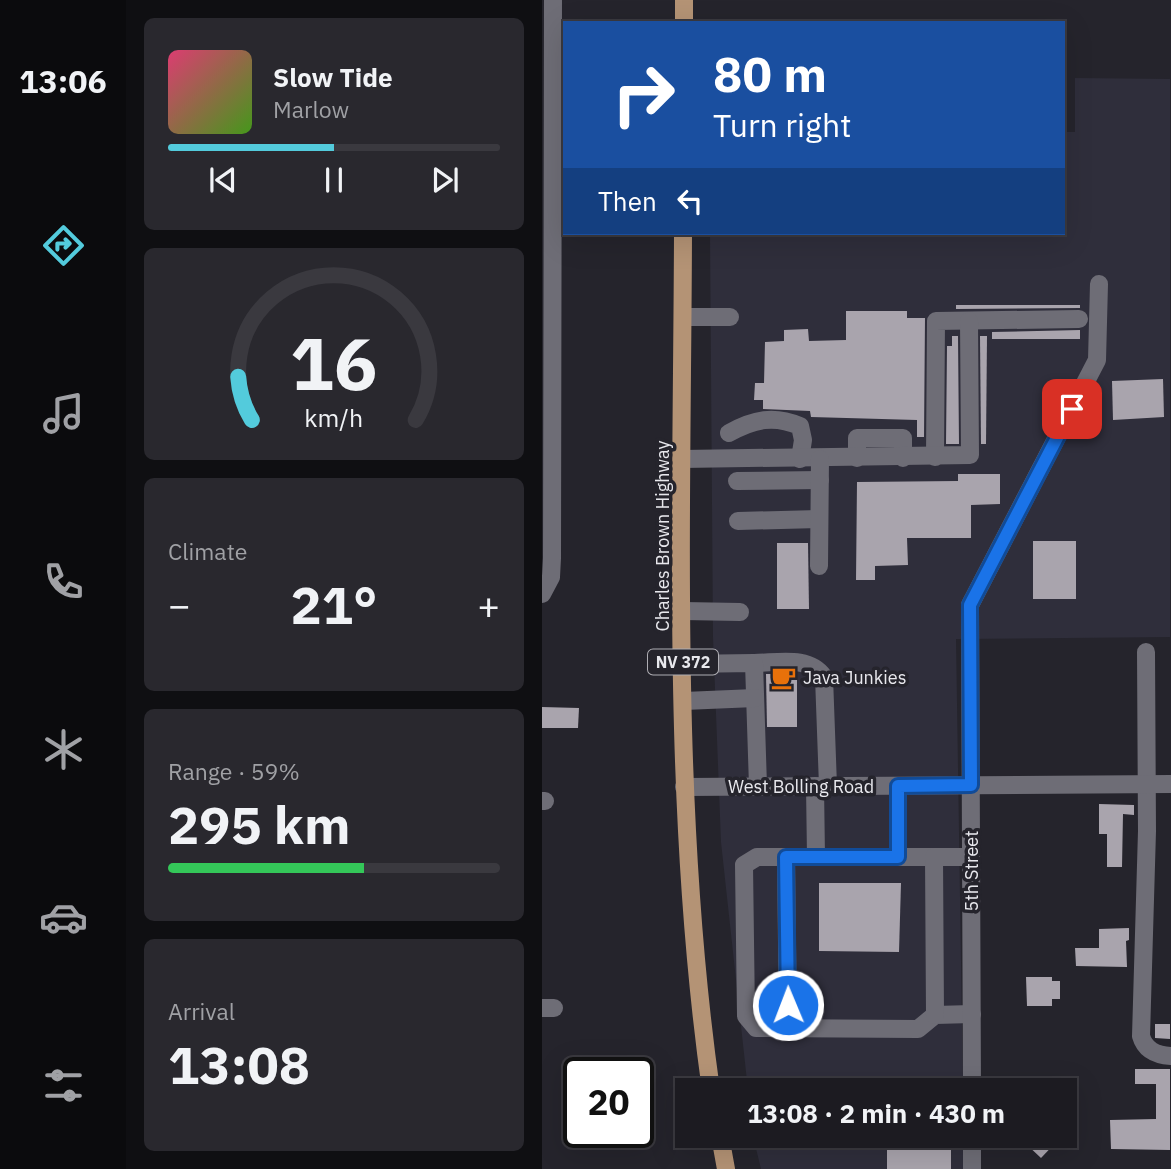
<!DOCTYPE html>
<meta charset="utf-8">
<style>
body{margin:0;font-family:"IBM Plex Sans",sans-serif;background:#29282e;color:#f1f3f6;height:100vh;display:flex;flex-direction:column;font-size:26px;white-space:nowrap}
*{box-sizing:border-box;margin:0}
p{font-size:23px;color:#a0a1a5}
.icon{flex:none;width:38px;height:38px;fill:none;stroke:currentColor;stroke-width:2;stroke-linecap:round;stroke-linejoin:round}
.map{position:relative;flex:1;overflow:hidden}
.panel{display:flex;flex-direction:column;gap:18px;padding:18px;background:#0f0f12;width:416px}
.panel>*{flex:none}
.top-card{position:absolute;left:21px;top:21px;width:502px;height:214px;border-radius:0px;box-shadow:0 7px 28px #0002,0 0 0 2px #3a393f;background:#1a4fa0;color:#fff;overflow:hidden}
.speed{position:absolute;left:21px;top:1057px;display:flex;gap:14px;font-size:35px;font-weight:700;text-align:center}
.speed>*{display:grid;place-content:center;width:91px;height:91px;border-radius:50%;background:#1c1b21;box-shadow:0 7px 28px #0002,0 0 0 2px #3a393f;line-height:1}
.speed .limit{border:4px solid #111;border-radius:10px;background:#fff;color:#111}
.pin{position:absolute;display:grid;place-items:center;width:60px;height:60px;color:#fff;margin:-30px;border-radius:14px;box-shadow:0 4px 10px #0006}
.me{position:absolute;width:77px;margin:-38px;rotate:359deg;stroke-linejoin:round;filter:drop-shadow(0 0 5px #0008)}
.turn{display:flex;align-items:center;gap:24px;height:147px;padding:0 35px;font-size:32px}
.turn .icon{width:91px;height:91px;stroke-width:2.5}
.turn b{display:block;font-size:49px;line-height:60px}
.then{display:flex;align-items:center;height:66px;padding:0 35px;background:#0003;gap:14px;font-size:26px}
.big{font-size:52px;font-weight:700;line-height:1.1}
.panel .tile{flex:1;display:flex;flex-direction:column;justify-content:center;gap:10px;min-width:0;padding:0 24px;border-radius:10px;background:#29282e}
.panel .dial{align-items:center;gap:0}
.dial svg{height:182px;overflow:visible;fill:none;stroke:#3a393f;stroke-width:7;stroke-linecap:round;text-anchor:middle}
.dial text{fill:#f1f3f6;stroke:none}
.song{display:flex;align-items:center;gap:21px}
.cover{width:84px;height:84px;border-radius:10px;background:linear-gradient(135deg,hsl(340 70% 55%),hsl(100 70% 35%))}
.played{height:7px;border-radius:4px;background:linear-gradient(90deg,#53cbdc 50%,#3a393f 50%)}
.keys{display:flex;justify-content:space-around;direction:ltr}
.heat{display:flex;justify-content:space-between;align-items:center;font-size:38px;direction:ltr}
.charge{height:10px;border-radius:5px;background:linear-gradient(90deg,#34c759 59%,#3a393f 0)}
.trip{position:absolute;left:133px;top:1078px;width:402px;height:70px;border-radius:0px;background:#1c1b21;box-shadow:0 7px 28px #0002,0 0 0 2px #3a393f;font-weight:700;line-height:70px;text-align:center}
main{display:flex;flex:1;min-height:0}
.tabs{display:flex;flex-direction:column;width:126px;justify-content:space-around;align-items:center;background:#0b0b0d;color:#a0a1a5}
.tabs .icon{width:49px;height:49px}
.tabs .on{color:#53cbdc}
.tabs b{font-size:32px;color:#f1f3f6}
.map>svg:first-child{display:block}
.built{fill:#2f2e3b}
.building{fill:#a9a4ad}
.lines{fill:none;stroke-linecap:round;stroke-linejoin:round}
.minor{stroke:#6e6d76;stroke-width:18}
.major{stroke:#b49375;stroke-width:18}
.route-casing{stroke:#114b97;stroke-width:18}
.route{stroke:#1a73e8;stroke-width:12}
.labels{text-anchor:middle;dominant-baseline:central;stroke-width:7;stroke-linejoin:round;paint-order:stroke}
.shield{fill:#25242c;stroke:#aeadb3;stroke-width:2}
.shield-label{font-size:16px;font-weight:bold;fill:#e8e8ed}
.street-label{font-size:18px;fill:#e8e8ed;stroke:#25242c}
.poi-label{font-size:18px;fill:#e8e8ed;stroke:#25242c;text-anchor:start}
</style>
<main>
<nav class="tabs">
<b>13:06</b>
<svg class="icon on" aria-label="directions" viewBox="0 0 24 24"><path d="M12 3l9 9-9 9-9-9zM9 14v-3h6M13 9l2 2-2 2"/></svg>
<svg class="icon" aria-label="music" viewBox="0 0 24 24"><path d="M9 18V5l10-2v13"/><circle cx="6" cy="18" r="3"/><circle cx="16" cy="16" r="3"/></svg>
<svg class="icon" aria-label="phone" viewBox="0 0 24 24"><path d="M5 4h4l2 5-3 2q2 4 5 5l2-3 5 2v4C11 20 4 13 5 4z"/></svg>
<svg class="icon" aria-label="climate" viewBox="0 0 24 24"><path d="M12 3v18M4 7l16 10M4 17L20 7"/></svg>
<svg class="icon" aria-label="car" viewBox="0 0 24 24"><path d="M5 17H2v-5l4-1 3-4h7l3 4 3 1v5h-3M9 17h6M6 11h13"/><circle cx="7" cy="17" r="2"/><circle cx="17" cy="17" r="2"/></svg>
<svg class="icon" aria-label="filters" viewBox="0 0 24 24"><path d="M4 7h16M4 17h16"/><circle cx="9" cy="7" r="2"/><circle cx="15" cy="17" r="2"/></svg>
</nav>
<section class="panel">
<div class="tile">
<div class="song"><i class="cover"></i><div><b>Slow Tide</b><p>Marlow</p></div></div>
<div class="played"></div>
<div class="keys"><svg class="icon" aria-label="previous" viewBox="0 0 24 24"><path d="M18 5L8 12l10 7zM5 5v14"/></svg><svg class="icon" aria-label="pause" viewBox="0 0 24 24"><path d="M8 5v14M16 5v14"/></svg><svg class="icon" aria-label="next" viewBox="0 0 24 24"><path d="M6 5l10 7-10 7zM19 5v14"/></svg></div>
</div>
<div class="tile dial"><svg viewBox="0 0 100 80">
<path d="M14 69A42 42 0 1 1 86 69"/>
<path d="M14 69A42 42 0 0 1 8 50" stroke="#53cbdc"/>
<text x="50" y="56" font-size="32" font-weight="700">16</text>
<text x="50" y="72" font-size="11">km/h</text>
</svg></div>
<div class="tile"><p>Climate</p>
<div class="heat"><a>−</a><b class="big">21°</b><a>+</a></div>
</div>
<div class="tile"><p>Range · 59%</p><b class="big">295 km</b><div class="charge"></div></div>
<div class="tile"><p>Arrival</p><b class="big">13:08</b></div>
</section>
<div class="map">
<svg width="629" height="1169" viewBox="0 0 629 1169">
<rect width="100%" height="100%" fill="#25242c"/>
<!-- built -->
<g class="built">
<polygon points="533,78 628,79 628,637 414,639 421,1090 206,1090 179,842 171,637 168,233 522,233 522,132 533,132"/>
<polygon points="211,1136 421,1136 422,1169 219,1169"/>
</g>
<!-- building -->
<g class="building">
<polygon points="414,305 538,305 538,308 414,309"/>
<polygon points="304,311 365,311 365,318 383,318 382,437 375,437 375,420 269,417 268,411 221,409 221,400 212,400 213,383 222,383 223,342 242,341 242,330 266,329 267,341 304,340"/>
<polygon points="538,330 538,339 450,339 450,332"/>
<polygon points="410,336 416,336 417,444 404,444 405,346 410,346"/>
<polygon points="438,336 445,336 444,444 439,444"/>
<polygon points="621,379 622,417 571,420 570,381"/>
<polygon points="416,474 458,474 458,504 429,505 429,538 365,538 366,565 333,566 333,580 314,580 315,482 416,481"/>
<rect x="491" y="541" width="43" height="58"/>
<polygon points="235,543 266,543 267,609 235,609"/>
<polygon points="224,674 255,674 255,727 225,727"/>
<polygon points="0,707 37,708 36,728 0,728"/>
<polygon points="557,804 592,805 592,815 581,814 580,867 565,867 565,834 557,834"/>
<polygon points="277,883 359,883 357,952 277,951"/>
<polygon points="587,928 587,940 584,941 585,967 534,966 533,948 557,948 557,929"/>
<polygon points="484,977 510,977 510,981 518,981 518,999 510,999 510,1006 485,1006"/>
<polygon points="613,1024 628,1024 628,1039 613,1038"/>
<polygon points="593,1069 628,1069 628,1150 569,1149 568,1120 614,1119 614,1084 593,1084"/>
<rect x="345" y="1136" width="64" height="33"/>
<polygon points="490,1136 520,1136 499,1158 483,1143"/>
</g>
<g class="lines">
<!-- minor -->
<g class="minor">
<polyline points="141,317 188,317"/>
<path d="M187,433C212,419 232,415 258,426L261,440L258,459"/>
<polyline points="393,457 394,321 537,319"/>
<polyline points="315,458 315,438 361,438 361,458"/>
<polyline points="140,459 428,455 427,321"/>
<polyline points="195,481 278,480"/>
<polyline points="196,521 277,519"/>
<polyline points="277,566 278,459"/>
<polyline points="0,594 9,577 10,558 11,0"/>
<polyline points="141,611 198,612"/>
<path d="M604,652L605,831L599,1036C603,1050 614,1055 629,1056"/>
<path d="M212,663C235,663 267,655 282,677L286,786"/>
<polyline points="141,664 212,663 216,786"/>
<polyline points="142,701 213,698"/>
<polyline points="273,786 274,857 215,857 202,865 204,1016 214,1028 376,1029 393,1015 430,1014"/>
<polyline points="356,786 356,857"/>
<polyline points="142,787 629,784"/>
<polyline points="0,801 3,801"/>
<polyline points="244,857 246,1029"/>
<polyline points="274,857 392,857"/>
<polyline points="0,1008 12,1008"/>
<polyline points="393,1015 392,857 429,857"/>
<polyline points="430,1090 428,605 555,360 557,284"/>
<polyline points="430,1136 430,1169"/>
</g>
<!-- major -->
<g class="major">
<polyline points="142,23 142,0"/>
<path d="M141,233C140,518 129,807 169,1090"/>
<polyline points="178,1136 184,1169"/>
</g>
</g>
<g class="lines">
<defs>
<polyline id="route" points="246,1005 244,857 356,857 356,786 429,785 428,605 530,409"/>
</defs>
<!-- route casing -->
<use href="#route" class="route-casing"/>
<!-- route -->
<use href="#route" class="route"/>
</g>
<!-- icons -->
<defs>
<symbol id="cafe-bare" viewBox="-9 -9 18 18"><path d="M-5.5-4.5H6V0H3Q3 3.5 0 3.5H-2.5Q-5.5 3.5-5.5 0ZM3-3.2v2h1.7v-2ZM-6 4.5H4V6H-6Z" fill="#e8710a" stroke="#25242c" stroke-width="2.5" paint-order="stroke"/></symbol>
</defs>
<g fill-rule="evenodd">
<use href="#cafe-bare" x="224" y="660" width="35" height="35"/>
</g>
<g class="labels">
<!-- shield labels -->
<rect class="shield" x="106" y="649.5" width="70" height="25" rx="5"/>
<g class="shield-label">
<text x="141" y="662">NV 372</text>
</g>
<!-- street labels -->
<g class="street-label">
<text transform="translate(120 536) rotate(-90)">Charles Brown Highway</text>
<text x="259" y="786">West Bolling Road</text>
<text transform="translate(429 871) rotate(-90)">5th Street</text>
</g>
<!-- poi labels -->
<g class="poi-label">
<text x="261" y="677">Java Junkies</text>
</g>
</g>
</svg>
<div class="speed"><div class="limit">20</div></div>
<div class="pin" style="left:530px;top:409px;background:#d93025"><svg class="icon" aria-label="arrive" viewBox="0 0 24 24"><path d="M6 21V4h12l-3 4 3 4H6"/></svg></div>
<svg class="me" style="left:246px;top:1005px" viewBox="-20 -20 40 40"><circle r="17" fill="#1a73e8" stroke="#fff" stroke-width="3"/><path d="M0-11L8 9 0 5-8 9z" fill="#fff"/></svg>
<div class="trip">13:08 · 2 min · 430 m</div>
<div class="top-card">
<div class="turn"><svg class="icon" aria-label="right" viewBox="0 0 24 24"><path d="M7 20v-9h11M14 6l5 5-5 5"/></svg><div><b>80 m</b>Turn right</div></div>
<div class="then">Then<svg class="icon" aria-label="left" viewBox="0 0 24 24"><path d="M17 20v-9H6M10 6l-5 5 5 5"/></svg></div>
</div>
</div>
</main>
